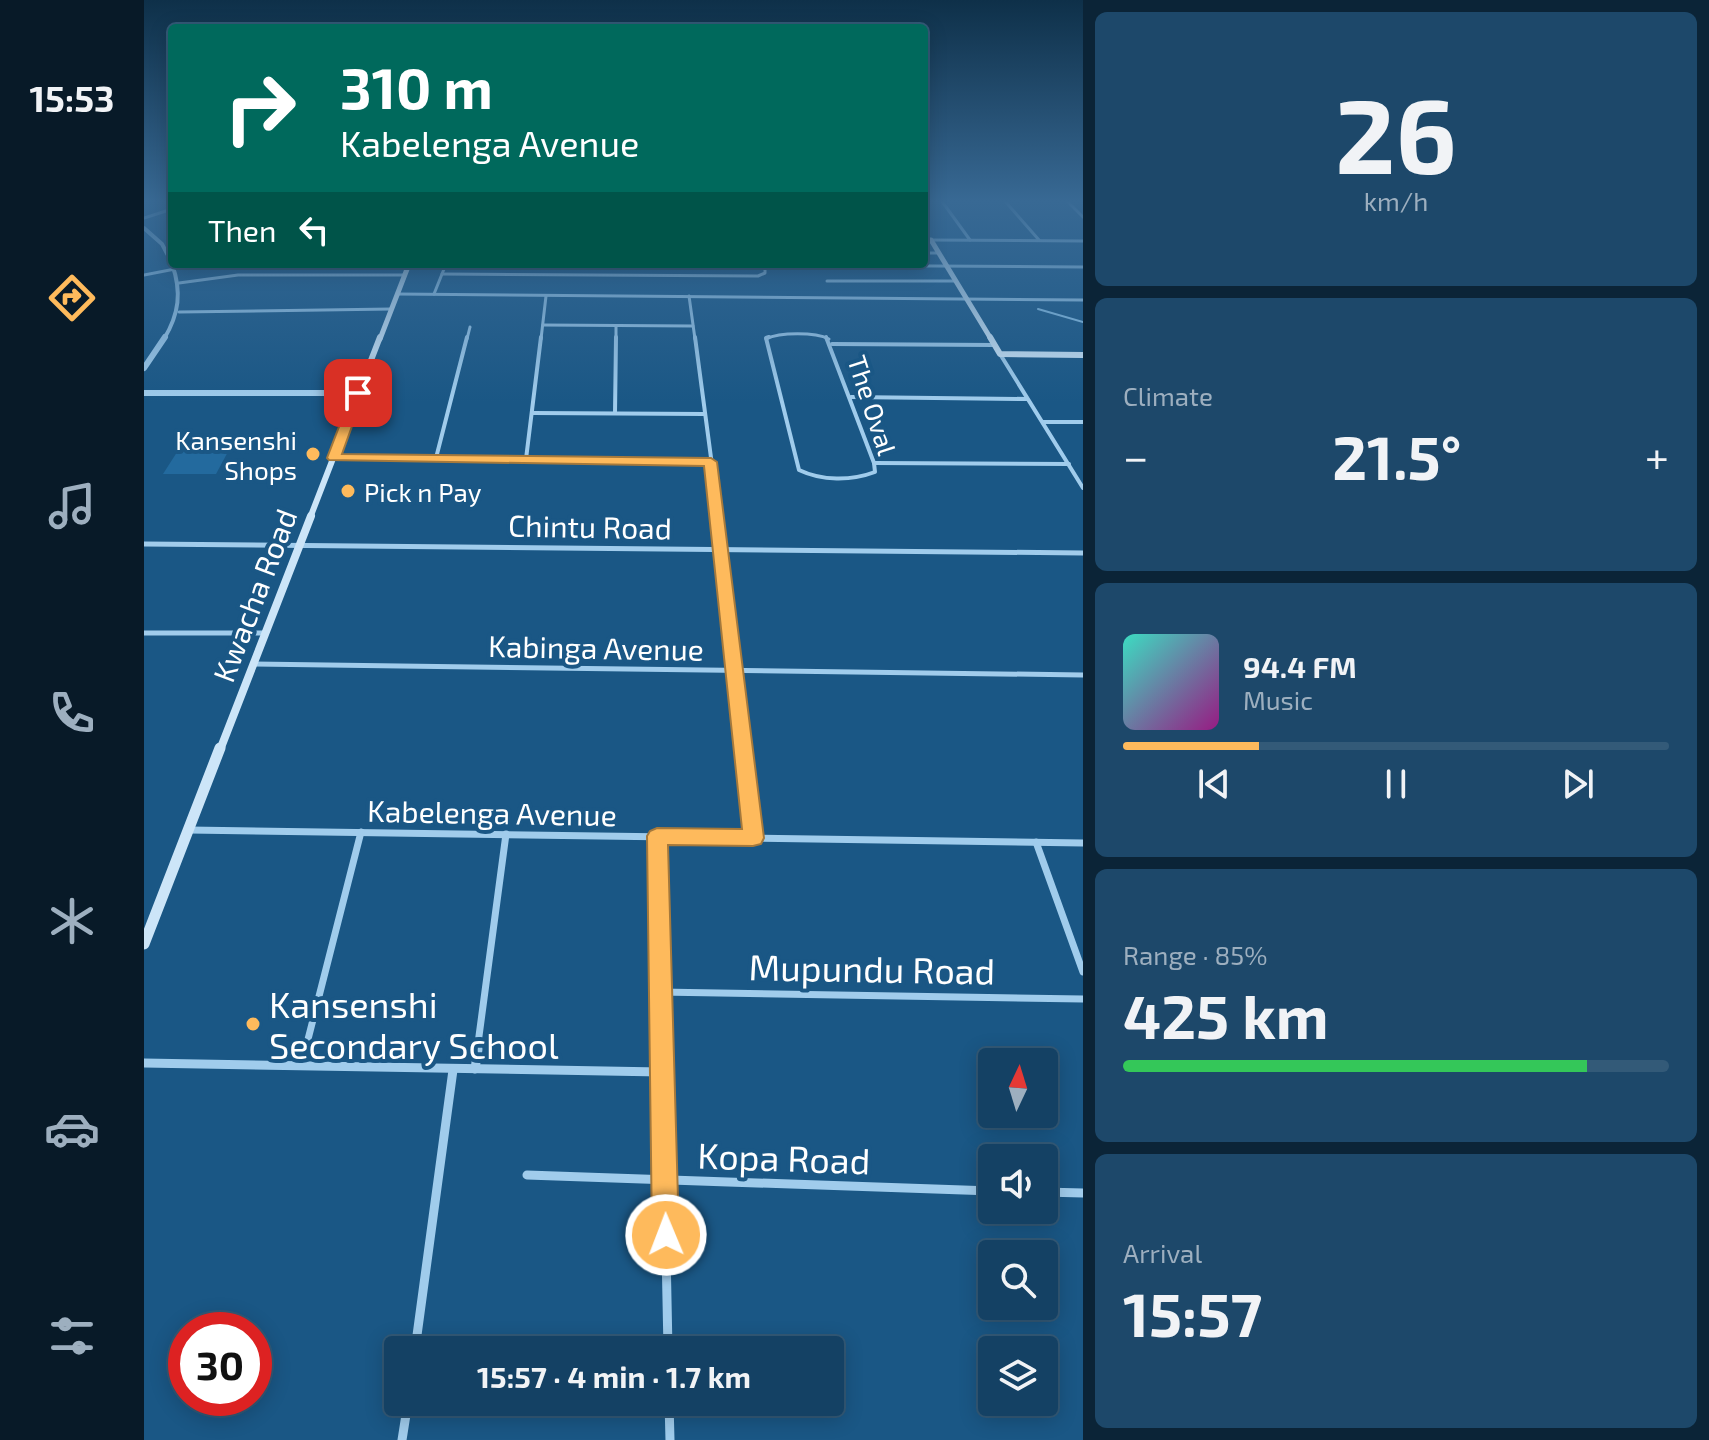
<!DOCTYPE html>
<meta charset="utf-8">
<style>
body{margin:0;font-family:"Exo 2",sans-serif;background:#1d486a;color:#f1f3f6;height:100vh;display:flex;flex-direction:column;font-size:30px;white-space:nowrap}
*{box-sizing:border-box;margin:0}
p{font-size:26px;color:#9dafbf}
.icon{flex:none;width:44px;height:44px;fill:none;stroke:currentColor;stroke-width:2;stroke-linecap:round;stroke-linejoin:round}
.map{position:relative;flex:1;overflow:hidden}
.drawer{display:flex;flex-direction:column;gap:12px;padding:12px;background:#0b2437;width:626px}
.drawer>*{flex:none}
.hud{position:absolute;left:24px;top:24px;width:760px;height:244px;border-radius:8px;box-shadow:0 4px 20px #0003,0 0 0 2px #335a78;background:#00695c;color:#fff;overflow:hidden}
.needle{width:52px;rotate:4deg}
.controls{position:absolute;left:834px;top:1048px;display:grid;gap:16px}
.controls a{display:grid;place-items:center;width:80px;height:80px;border-radius:8px;background:#144164;box-shadow:0 4px 20px #0003,0 0 0 2px #335a78;font-size:40px}
.speed{position:absolute;left:24px;top:1312px;display:flex;gap:16px;font-size:40px;font-weight:700;text-align:center}
.speed>*{display:grid;place-content:center;width:104px;height:104px;border-radius:50%;background:#144164;box-shadow:0 4px 20px #0003,0 0 0 2px #335a78;line-height:1}
.speed .limit{border:12px solid #d22;background:#fff;color:#111}
.pin{position:absolute;display:grid;place-items:center;width:68px;height:68px;color:#fff;margin:-34px;border-radius:16px;box-shadow:0 4px 12px #0006}
.me{position:absolute;width:88px;margin:-44px;rotate:359deg;stroke-linejoin:round;filter:drop-shadow(0 0 6px #0008)}
.turn{display:flex;align-items:center;gap:28px;height:168px;padding:0 40px;font-size:36px}
.turn .icon{width:104px;height:104px;stroke-width:2.5}
.turn b{display:block;font-size:56px;line-height:68px}
.then{display:flex;align-items:center;height:76px;padding:0 40px;background:#0003;gap:16px;font-size:30px}
.big{font-size:60px;font-weight:700;line-height:1.1}
.drawer .tile{flex:1;display:flex;flex-direction:column;justify-content:center;gap:12px;min-width:0;padding:0 28px;border-radius:12px;background:#1d486a}
.drawer .dial{align-items:center;gap:0}
.dial b{font-size:104px;line-height:1}
.song{display:flex;align-items:center;gap:24px}
.cover{width:96px;height:96px;border-radius:12px;background:linear-gradient(135deg,hsl(170 70% 55%),hsl(310 70% 35%))}
.played{height:8px;border-radius:4px;background:linear-gradient(90deg,#feba5c 25%,#335a78 25%)}
.keys{display:flex;justify-content:space-around;direction:ltr}
.heat{display:flex;justify-content:space-between;align-items:center;font-size:44px;direction:ltr}
.charge{height:12px;border-radius:6px;background:linear-gradient(90deg,#34c759 85%,#335a78 0)}
.trip{position:absolute;left:240px;top:1336px;width:460px;height:80px;border-radius:8px;background:#144164;box-shadow:0 4px 20px #0003,0 0 0 2px #335a78;font-weight:700;line-height:80px;text-align:center}
main{display:flex;flex:1;min-height:0}
.tab-bar{display:flex;flex-direction:column;width:144px;justify-content:space-around;align-items:center;background:#081a28;color:#9dafbf}
.tab-bar .icon{width:56px;height:56px}
.tab-bar .current{color:#feba5c}
.tab-bar b{font-size:36px;color:#f1f3f6}
.map>svg:first-child{display:block}
.green{fill:#236a9e}
.lines{fill:none;stroke-linecap:round;stroke-linejoin:round}
.stream{stroke:#93c9ee;stroke-width:2}
.minor-far4{stroke:#a0ccec;stroke-width:3}
.minor-far3{stroke:#a0ccec;stroke-width:4}
.minor-far2{stroke:#a0ccec;stroke-width:5}
.minor-far1{stroke:#a0ccec;stroke-width:7}
.minor{stroke:#a0ccec;stroke-width:9}
.tertiary-far1{stroke:#a0ccec;stroke-width:4}
.tertiary{stroke:#a0ccec;stroke-width:6}
.secondary-far3{stroke:#cce5f8;stroke-width:5}
.secondary-far2{stroke:#cce5f8;stroke-width:6}
.secondary-far1{stroke:#cce5f8;stroke-width:8}
.secondary{stroke:#cce5f8;stroke-width:11}
.route{fill:#feba5c;stroke:#a5793c;stroke-width:2}
.poi-dot{fill:#feba5c;stroke:#1a5785;stroke-width:3}
.labels{text-anchor:middle;dominant-baseline:central;stroke-width:8;stroke-linejoin:round;paint-order:stroke}
.far-street-label{font-size:26px;fill:#fff;stroke:#1a5785}
.far-poi-label{font-size:26px;fill:#fff;stroke:#1a5785;text-anchor:end}
.street-label{font-size:30px;fill:#fff;stroke:#1a5785}
.near-street-label{font-size:36px;fill:#fff;stroke:#1a5785}
.near-poi-label{font-size:36px;fill:#fff;stroke:#1a5785;text-anchor:start}
</style>
<main>
<nav class="tab-bar">
<b>15:53</b>
<svg class="icon current" aria-label="directions" viewBox="0 0 24 24"><path d="M12 3l9 9-9 9-9-9zM9 14v-3h6M13 9l2 2-2 2"/></svg>
<svg class="icon" aria-label="music" viewBox="0 0 24 24"><path d="M9 18V5l10-2v13"/><circle cx="6" cy="18" r="3"/><circle cx="16" cy="16" r="3"/></svg>
<svg class="icon" aria-label="phone" viewBox="0 0 24 24"><path d="M5 4h4l2 5-3 2q2 4 5 5l2-3 5 2v4C11 20 4 13 5 4z"/></svg>
<svg class="icon" aria-label="climate" viewBox="0 0 24 24"><path d="M12 3v18M4 7l16 10M4 17L20 7"/></svg>
<svg class="icon" aria-label="car" viewBox="0 0 24 24"><path d="M5 17H2v-5l4-1 3-4h7l3 4 3 1v5h-3M9 17h6M6 11h13"/><circle cx="7" cy="17" r="2"/><circle cx="17" cy="17" r="2"/></svg>
<svg class="icon" aria-label="filters" viewBox="0 0 24 24"><path d="M4 7h16M4 17h16"/><circle cx="9" cy="7" r="2"/><circle cx="15" cy="17" r="2"/></svg>
</nav>
<div class="map">
<svg width="939" height="1440" viewBox="0 0 939 1440">
<rect width="100%" height="100%" fill="#1a5785"/>
<!-- green -->
<polygon class="green" points="44,435 93,435 72,474 19,474"/>
<g class="lines">
<!-- stream -->
<polyline class="stream" points="894,309 939,322"/>
<!-- minor-far4 -->
<g class="minor-far4">
<polyline points="797,200 826,240"/>
<polyline points="860,200 895,240"/>
<polyline points="922,200 939,217"/>
<polyline points="0,218 28,209"/>
<polyline points="787,240 939,241"/>
<polyline points="780,253 795,253"/>
<polyline points="621,265 939,267"/>
<polyline points="298,274 614,276 621,273 621,265"/>
<polyline points="0,275 31,269"/>
<polyline points="683,281 811,281"/>
<polyline points="35,283 94,275 260,275"/>
<polyline points="253,294 939,300"/>
<polyline points="290,294 302,264"/>
<polyline points="545,296 551,339"/>
<polyline points="35,312 247,309"/>
<polyline points="399,325 549,326"/>
<polyline points="323,339 326,327"/>
<polyline points="397,339 402,296"/>
<polyline points="472,339 472,326"/>
<path d="M622,339C636,332 671,332 685,339"/>
</g>
<!-- minor-far3 -->
<g class="minor-far3">
<polyline points="551,337 575,518"/>
<path d="M625,337L622,338L655,470C678,481 707,481 731,472L730,463L682,337"/>
<polyline points="688,344 850,345"/>
<polyline points="856,354 939,488"/>
<polyline points="707,397 883,399"/>
<polyline points="389,413 560,414"/>
<polyline points="471,413 472,337"/>
<polyline points="899,422 939,422"/>
<polyline points="190,458 567,462"/>
<polyline points="292,458 323,337"/>
<polyline points="382,459 397,337"/>
<polyline points="730,463 925,464"/>
</g>
<!-- minor-far2 -->
<g class="minor-far2">
<polyline points="575,516 600,750"/>
<polyline points="0,544 939,553"/>
<polyline points="0,633 122,633"/>
<polyline points="109,664 939,675"/>
</g>
<!-- minor-far1 -->
<g class="minor-far1">
<polyline points="600,748 609,838"/>
<polyline points="45,830 939,843"/>
<polyline points="513,836 518,1051"/>
<polyline points="892,842 939,972"/>
<polyline points="515,992 939,999"/>
<polyline points="161,1051 217,832"/>
<polyline points="333,1051 362,834"/>
</g>
<!-- minor -->
<g class="minor">
<polyline points="518,1049 524,1350"/>
<polyline points="0,1063 517,1072"/>
<polyline points="157,1065 161,1049"/>
<polyline points="331,1069 334,1049"/>
<polyline points="383,1175 848,1191"/>
<polyline points="900,1192 939,1193"/>
<polyline points="271,1350 309,1070"/>
<polyline points="525,1402 526,1440"/>
<polyline points="258,1440 264,1402"/>
</g>
<!-- tertiary-far1 -->
<g class="tertiary-far1">
<polyline points="0,228 18,244 28,263"/>
<path d="M20,339C35,314 38,292 28,264"/>
</g>
<!-- tertiary -->
<g class="tertiary">
<polyline points="0,368 21,337"/>
<polyline points="0,393 214,393"/>
</g>
<!-- secondary-far3 -->
<g class="secondary-far3">
<polyline points="780,240 787,240 847,339"/>
<polyline points="236,339 265,264"/>
</g>
<!-- secondary-far2 -->
<g class="secondary-far2">
<polyline points="846,337 856,354 939,355"/>
<polyline points="166,518 236,337"/>
</g>
<!-- secondary-far1 -->
<polyline class="secondary-far1" points="76,750 167,516"/>
<!-- secondary -->
<polyline class="secondary" points="0,944 76,748"/>
</g>
<!-- sky -->
<linearGradient id="sky" x2="0" y2="1"><stop stop-color="#0e3049"/><stop offset="0.5" stop-color="#386994"/><stop offset="1" stop-color="#386994" stop-opacity="0"/></linearGradient>
<rect width="939" height="402" fill="url(#sky)"/>
<!-- route -->
<polygon class="route" points="214,389 220,393 198,454 567,458 573,462 620,838 617,844 609,846 524,845 535,1235 531,1245 522,1249 512,1245 508,1235 503,836 506,831 513,828 598,829 560,466 185,460 183,458 208,393"/>
<!-- markers -->
<g class="poi-dot">
<circle cx="169" cy="454" r="8"/>
<circle cx="204" cy="491" r="8"/>
<circle cx="109" cy="1024" r="8"/>
</g>
<g class="labels">
<!-- far-street labels -->
<g class="far-street-label">
<text transform="translate(729 405) rotate(72)">The Oval</text>
</g>
<!-- far-poi labels -->
<g class="far-poi-label">
<text x="153" y="439">Kansenshi<tspan x="153" dy="30">Shops</tspan></text>
<text x="220" y="491" text-anchor="start">Pick n Pay</text>
</g>
<!-- street labels -->
<g class="street-label">
<text transform="translate(446 526) rotate(1)">Chintu Road</text>
<text transform="translate(110 595) rotate(-69)">Kwacha Road</text>
<text transform="translate(452 647) rotate(1)">Kabinga Avenue</text>
<text transform="translate(348 812) rotate(1)">Kabelenga Avenue</text>
</g>
<!-- near-street labels -->
<g class="near-street-label">
<text transform="translate(728 968) rotate(1)">Mupundu Road</text>
<text transform="translate(640 1157) rotate(2)">Kopa Road</text>
</g>
<!-- near-poi labels -->
<g class="near-poi-label">
<text x="125" y="1003">Kansenshi<tspan x="125" dy="41">Secondary School</tspan></text>
</g>
</g>
</svg>
<div class="controls">
<a><svg class="needle" viewBox="-14 -14 28 28"><path d="M0-13l5 13h-10z" fill="#e53935"/><path d="M0 13l5-13h-10z" fill="#9dafbf"/></svg></a>
<a><svg class="icon" aria-label="sound" viewBox="0 0 24 24"><path d="M4 9h4l5-4v14l-5-4H4zM17 9q2 3 0 6"/></svg></a>
<a><svg class="icon" aria-label="search" viewBox="0 0 24 24"><circle cx="10" cy="10" r="6"/><path d="M15 15l6 6"/></svg></a>
<a><svg class="icon" aria-label="layers" viewBox="0 0 24 24"><path d="M12 4l9 5-9 5-9-5zM3 14l9 5 9-5"/></svg></a>
</div>
<div class="speed"><div class="limit">30</div></div>
<div class="pin" style="left:214px;top:393px;background:#d93025"><svg class="icon" aria-label="arrive" viewBox="0 0 24 24"><path d="M6 21V4h12l-3 4 3 4H6"/></svg></div>
<svg class="me" style="left:522px;top:1235px" viewBox="-20 -20 40 40"><circle r="17" fill="#feba5c" stroke="#fff" stroke-width="3"/><path d="M0-11L8 9 0 5-8 9z" fill="#fff"/></svg>
<div class="trip">15:57 · 4 min · 1.7 km</div>
<div class="hud">
<div class="turn"><svg class="icon" aria-label="right" viewBox="0 0 24 24"><path d="M7 20v-9h11M14 6l5 5-5 5"/></svg><div><b>310 m</b>Kabelenga Avenue</div></div>
<div class="then">Then<svg class="icon" aria-label="left" viewBox="0 0 24 24"><path d="M17 20v-9H6M10 6l-5 5 5 5"/></svg></div>
</div>
</div>
<section class="drawer">
<div class="tile dial"><b>26</b><p>km/h</p></div>
<div class="tile"><p>Climate</p>
<div class="heat"><a>−</a><b class="big">21.5°</b><a>+</a></div>
</div>
<div class="tile">
<div class="song"><i class="cover"></i><div><b>94.4 FM</b><p>Music</p></div></div>
<div class="played"></div>
<div class="keys"><svg class="icon" aria-label="previous" viewBox="0 0 24 24"><path d="M18 5L8 12l10 7zM5 5v14"/></svg><svg class="icon" aria-label="pause" viewBox="0 0 24 24"><path d="M8 5v14M16 5v14"/></svg><svg class="icon" aria-label="next" viewBox="0 0 24 24"><path d="M6 5l10 7-10 7zM19 5v14"/></svg></div>
</div>
<div class="tile"><p>Range · 85%</p><b class="big">425 km</b><div class="charge"></div></div>
<div class="tile"><p>Arrival</p><b class="big">15:57</b></div>
</section>
</main>
